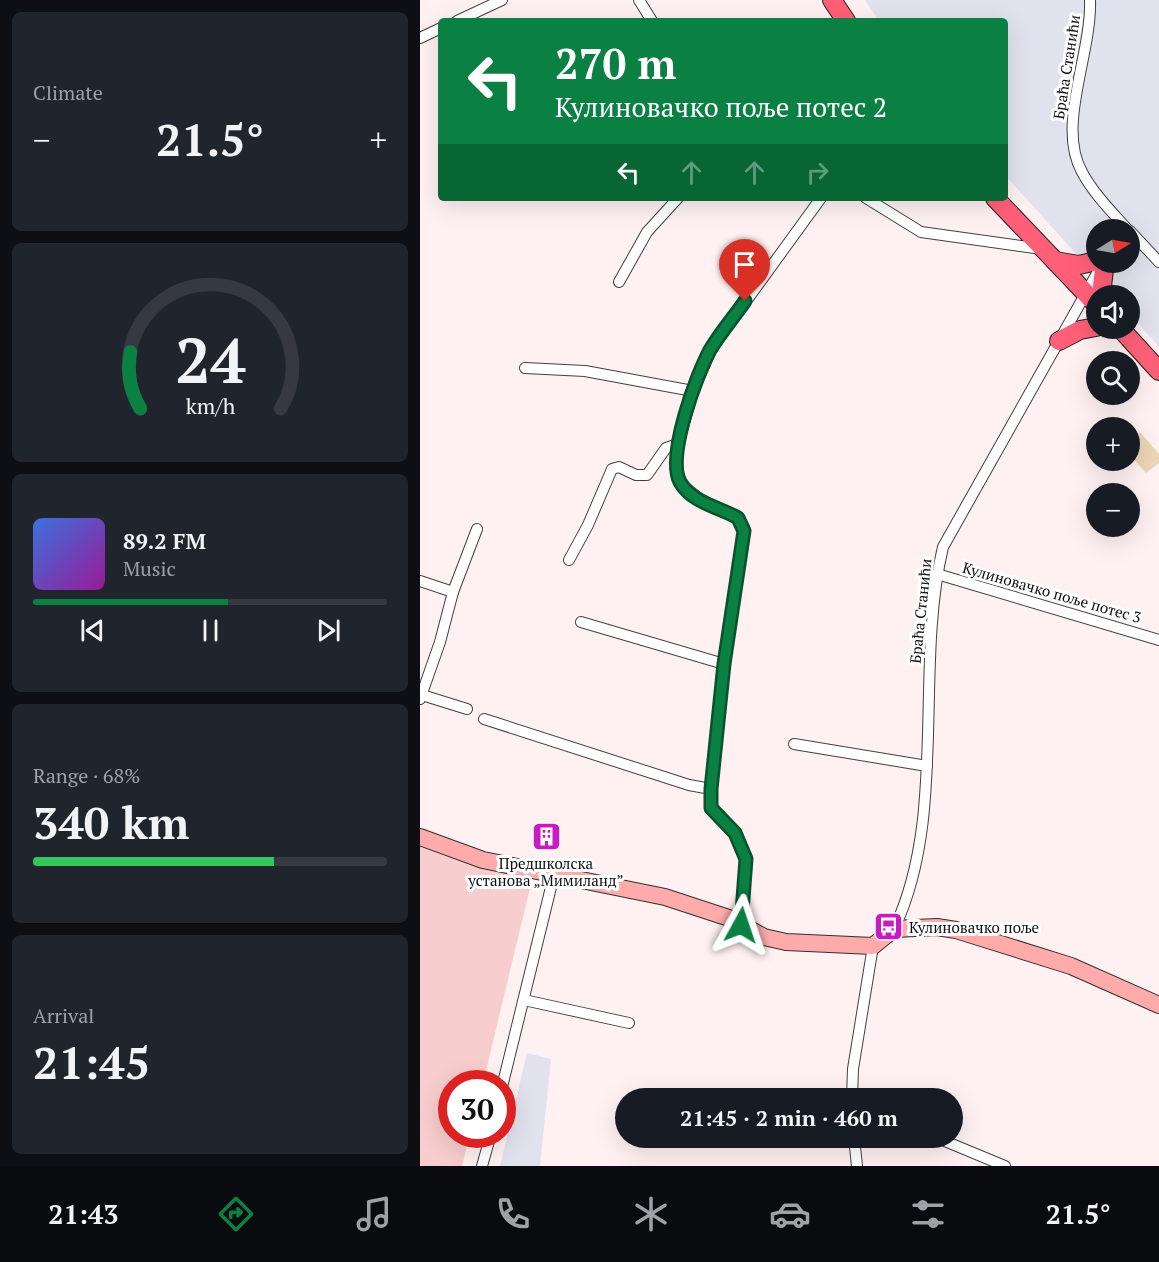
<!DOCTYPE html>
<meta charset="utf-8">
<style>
body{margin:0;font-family:"PT Serif",serif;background:#20242c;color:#f1f3f6;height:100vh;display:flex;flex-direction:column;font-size:22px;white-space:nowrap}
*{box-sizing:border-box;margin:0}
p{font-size:20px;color:#9ea1a6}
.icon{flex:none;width:33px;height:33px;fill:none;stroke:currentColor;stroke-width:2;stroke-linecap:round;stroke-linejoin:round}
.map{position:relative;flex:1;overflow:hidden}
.panel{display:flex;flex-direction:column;gap:12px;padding:12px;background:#0d0f14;width:420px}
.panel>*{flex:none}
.hud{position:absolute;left:18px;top:18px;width:570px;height:183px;border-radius:6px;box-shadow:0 6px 24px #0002;background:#0b8043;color:#fff;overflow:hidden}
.needle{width:39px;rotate:79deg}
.fabs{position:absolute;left:666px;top:219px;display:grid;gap:12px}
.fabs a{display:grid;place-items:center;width:54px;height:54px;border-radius:50%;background:#171b24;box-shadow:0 6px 24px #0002;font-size:30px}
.speed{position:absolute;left:18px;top:1070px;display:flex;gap:12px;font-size:30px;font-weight:700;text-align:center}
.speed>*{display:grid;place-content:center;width:78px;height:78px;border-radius:50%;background:#171b24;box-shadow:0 6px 24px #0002;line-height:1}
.speed .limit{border:9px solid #d22;background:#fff;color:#111}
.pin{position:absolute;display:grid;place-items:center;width:51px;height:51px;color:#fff;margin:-62px -26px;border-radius:50% 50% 50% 0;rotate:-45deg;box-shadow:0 0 6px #0007}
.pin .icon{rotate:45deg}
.me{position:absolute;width:66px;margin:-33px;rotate:5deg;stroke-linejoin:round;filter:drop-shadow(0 0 4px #0008)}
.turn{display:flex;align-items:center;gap:21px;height:126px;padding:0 18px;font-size:27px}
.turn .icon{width:78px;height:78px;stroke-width:2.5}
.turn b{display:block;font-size:42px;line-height:51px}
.lanes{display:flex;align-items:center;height:57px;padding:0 18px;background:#0003;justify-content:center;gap:30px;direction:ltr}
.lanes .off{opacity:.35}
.big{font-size:45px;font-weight:600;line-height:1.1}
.panel .widget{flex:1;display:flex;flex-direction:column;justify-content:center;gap:9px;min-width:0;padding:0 21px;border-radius:9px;background:#20242c}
.panel .dial{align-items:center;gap:0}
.dial svg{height:156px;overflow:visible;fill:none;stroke:#363941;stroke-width:7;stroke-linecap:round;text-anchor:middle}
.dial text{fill:#f1f3f6;stroke:none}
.song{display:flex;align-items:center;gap:18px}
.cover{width:72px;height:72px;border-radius:9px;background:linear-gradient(135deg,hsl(220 70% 55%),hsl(300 70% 35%))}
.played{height:6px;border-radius:3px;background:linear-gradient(90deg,#0b8043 55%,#363941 55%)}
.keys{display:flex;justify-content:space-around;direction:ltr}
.heat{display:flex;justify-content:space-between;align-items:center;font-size:33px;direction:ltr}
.charge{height:9px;border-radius:4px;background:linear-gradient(90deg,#34c759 68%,#363941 0)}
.trip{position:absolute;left:195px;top:1088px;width:348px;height:60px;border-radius:30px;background:#171b24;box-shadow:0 6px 24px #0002;font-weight:600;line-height:60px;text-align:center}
.tabs{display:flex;height:96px;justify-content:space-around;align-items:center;background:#090b0e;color:#9ea1a6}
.tabs .icon{width:42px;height:42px}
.tabs .current{color:#0b8043}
.tabs b{font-size:27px;color:#f1f3f6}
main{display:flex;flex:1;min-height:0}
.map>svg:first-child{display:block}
.industrial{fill:#e2e2ee;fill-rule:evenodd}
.farmland{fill:#f8cdcd}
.green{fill:#edd5b5}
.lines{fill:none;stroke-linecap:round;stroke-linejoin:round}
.street-casing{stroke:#414141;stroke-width:12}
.secondary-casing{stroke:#303030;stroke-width:18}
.primary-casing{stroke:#1f1f1f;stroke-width:20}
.street{stroke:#fff;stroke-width:10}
.secondary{stroke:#ffabac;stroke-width:16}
.primary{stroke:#ff6078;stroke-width:18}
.route-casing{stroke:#07532c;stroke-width:15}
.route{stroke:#0b8043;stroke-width:10}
.labels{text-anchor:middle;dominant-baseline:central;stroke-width:6;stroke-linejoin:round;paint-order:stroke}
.street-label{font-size:15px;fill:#0e0e0e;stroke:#fff}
.poi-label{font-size:15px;fill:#0e0e0e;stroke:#fff}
</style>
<main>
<section class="panel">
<div class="widget"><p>Climate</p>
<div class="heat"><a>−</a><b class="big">21.5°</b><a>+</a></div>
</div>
<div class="widget dial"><svg viewBox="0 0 100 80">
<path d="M14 69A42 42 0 1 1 86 69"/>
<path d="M14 69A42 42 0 0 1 9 40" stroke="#0b8043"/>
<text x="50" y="56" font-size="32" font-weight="700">24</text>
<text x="50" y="72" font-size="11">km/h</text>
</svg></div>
<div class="widget">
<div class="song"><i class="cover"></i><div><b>89.2 FM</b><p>Music</p></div></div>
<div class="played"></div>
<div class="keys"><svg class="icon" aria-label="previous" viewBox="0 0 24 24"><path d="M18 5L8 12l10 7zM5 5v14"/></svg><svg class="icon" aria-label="pause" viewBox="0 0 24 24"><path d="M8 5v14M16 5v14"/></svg><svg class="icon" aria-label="next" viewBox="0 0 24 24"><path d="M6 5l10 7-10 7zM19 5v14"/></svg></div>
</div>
<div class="widget"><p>Range · 68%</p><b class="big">340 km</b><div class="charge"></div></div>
<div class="widget"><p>Arrival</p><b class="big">21:45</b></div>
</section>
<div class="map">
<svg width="739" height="1166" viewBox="0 0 739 1166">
<rect width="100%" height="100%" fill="#fff0f1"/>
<!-- industrial -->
<g class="industrial">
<path d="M445,0H739V347L710,314V296L693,295L585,175V21H459ZM676,230H710V262H676Z"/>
<polygon points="107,1053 131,1059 120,1166 80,1166"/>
</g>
<!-- farmland -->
<polygon class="farmland" points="0,839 111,884 63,1083 32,1083 32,1134 50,1134 42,1166 0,1166"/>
<!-- green -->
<polygon class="green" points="720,432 739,454 739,463 726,473 710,455 710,442"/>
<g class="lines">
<defs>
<g id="street">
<polyline points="219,0 232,21"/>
<path d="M670,0C672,54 636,126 662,172C673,193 692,212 708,230"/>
<polyline points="37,21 82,0"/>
<polyline points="0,38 21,28"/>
<polyline points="446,198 501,232 622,249"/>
<polyline points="710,231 739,262"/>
<polyline points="199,282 227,232 258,198"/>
<polyline points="105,368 165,371 273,391"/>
<polyline points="149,560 168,525 192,469 199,467 216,475 227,475 246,448 258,444"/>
<polyline points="517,574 739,640"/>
<polyline points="0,581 33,592"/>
<polyline points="161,622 304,664"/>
<polyline points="2,695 47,709"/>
<polyline points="0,699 20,642 33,592 57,529"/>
<polyline points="64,719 269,785 291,789"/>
<polyline points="374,744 507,766"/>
<polyline points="321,925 326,859 315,833 291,808 291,789 304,664 324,531 318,517 281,500 262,485 257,472 258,444 273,391 292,348 401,198"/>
<path d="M474,929C528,816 494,669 523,547L680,268"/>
<polyline points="104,1000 209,1023"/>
<polyline points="82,1087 134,875"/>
<polyline points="432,1098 433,1069 453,946"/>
<polyline points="434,1137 437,1166"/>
<polyline points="515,1137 585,1166"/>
<polyline points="62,1166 71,1134"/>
</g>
<polyline id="secondary" points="0,837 63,860 245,897 309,918 344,937 366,942 453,946 474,929 517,927 536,930 651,966 739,1005"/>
<g id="primary">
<polyline points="412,0 426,21"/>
<polyline points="575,198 676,304"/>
<polyline points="635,261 659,265 676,261"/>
<polyline points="684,296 682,286 685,262"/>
<polyline points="700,328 739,371"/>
<polyline points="639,341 660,330 676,327"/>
</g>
</defs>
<!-- street casing -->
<use href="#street" class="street-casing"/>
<!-- secondary casing -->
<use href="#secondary" class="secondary-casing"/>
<!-- primary casing -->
<use href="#primary" class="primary-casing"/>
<!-- street -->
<use href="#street" class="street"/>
<!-- secondary -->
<use href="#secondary" class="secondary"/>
<!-- primary -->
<use href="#primary" class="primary"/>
</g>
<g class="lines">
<defs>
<path id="route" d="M321,925L326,859L315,833L291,808V789L304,664L324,531L318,518C299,507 272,503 260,482C246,456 277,374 290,350C300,333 314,317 325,301"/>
</defs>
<!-- route casing -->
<use href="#route" class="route-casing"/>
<!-- route -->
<use href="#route" class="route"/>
</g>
<!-- icons -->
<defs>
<symbol id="building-square" viewBox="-11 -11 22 22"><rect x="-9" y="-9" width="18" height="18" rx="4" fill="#ca1ac2" stroke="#fff"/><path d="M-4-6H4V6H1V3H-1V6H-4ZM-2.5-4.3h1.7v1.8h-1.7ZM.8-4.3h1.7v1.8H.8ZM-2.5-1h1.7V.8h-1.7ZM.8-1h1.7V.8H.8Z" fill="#fff"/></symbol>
<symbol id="bus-square" viewBox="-11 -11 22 22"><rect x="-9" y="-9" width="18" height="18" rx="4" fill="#ca1ac2" stroke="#fff"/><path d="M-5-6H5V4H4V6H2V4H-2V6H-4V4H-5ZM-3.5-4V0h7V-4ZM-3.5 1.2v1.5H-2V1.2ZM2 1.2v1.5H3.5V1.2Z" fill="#fff"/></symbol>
</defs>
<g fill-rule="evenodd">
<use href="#building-square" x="110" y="820" width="33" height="33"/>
<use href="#bus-square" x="452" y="910" width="33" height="33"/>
</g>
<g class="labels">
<!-- street labels -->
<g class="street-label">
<text transform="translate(646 67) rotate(-81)">Браћа Станићи</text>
<text transform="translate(632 592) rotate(16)">Кулиновачко поље потес 3</text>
<text transform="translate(500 611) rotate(-84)">Браћа Станићи</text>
</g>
<!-- poi labels -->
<g class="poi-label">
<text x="126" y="863">Предшколска<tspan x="126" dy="17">установа „Мимиланд”</tspan></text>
<text x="489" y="927" text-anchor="start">Кулиновачко поље</text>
</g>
</g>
</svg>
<div class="fabs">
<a><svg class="needle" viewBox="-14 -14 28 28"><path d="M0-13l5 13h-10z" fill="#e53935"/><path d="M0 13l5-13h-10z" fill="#9ea1a6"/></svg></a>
<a><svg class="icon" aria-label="sound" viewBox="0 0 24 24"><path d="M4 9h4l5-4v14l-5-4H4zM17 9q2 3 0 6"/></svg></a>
<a><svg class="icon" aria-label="search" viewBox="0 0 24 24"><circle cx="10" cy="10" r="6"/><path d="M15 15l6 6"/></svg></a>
<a>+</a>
<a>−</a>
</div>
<div class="speed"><div class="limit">30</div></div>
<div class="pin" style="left:325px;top:301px;background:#d93025"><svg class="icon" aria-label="arrive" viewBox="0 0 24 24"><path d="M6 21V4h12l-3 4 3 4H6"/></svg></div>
<svg class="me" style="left:321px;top:925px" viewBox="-20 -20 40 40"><path d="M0-17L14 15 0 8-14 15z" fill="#0b8043" stroke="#fff" stroke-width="4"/></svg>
<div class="trip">21:45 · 2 min · 460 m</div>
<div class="hud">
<div class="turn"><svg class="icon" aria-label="left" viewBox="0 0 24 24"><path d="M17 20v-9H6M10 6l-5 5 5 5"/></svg><div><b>270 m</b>Кулиновачко поље потес 2</div></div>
<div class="lanes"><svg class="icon" aria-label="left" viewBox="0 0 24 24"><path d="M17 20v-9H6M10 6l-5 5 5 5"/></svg><svg class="icon off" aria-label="ahead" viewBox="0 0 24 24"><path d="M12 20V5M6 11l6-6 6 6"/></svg><svg class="icon off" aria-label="ahead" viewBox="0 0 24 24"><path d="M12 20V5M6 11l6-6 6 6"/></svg><svg class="icon off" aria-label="right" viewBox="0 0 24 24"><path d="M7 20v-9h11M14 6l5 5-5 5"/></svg></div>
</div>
</div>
</main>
<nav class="tabs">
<b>21:43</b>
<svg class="icon current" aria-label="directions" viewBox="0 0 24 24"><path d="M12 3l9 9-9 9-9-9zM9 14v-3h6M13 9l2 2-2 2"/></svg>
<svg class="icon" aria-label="music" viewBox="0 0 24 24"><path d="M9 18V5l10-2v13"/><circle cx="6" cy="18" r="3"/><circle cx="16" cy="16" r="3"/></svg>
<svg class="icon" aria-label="phone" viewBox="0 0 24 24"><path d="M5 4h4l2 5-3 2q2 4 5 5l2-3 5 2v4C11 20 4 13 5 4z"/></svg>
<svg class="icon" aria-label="climate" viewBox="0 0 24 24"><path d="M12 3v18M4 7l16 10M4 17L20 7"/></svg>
<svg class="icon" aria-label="car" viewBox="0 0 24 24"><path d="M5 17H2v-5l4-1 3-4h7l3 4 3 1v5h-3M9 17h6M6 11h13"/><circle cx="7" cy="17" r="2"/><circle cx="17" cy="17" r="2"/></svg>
<svg class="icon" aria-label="filters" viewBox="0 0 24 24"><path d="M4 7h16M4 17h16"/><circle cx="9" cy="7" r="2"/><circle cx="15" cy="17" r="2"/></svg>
<b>21.5°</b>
</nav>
